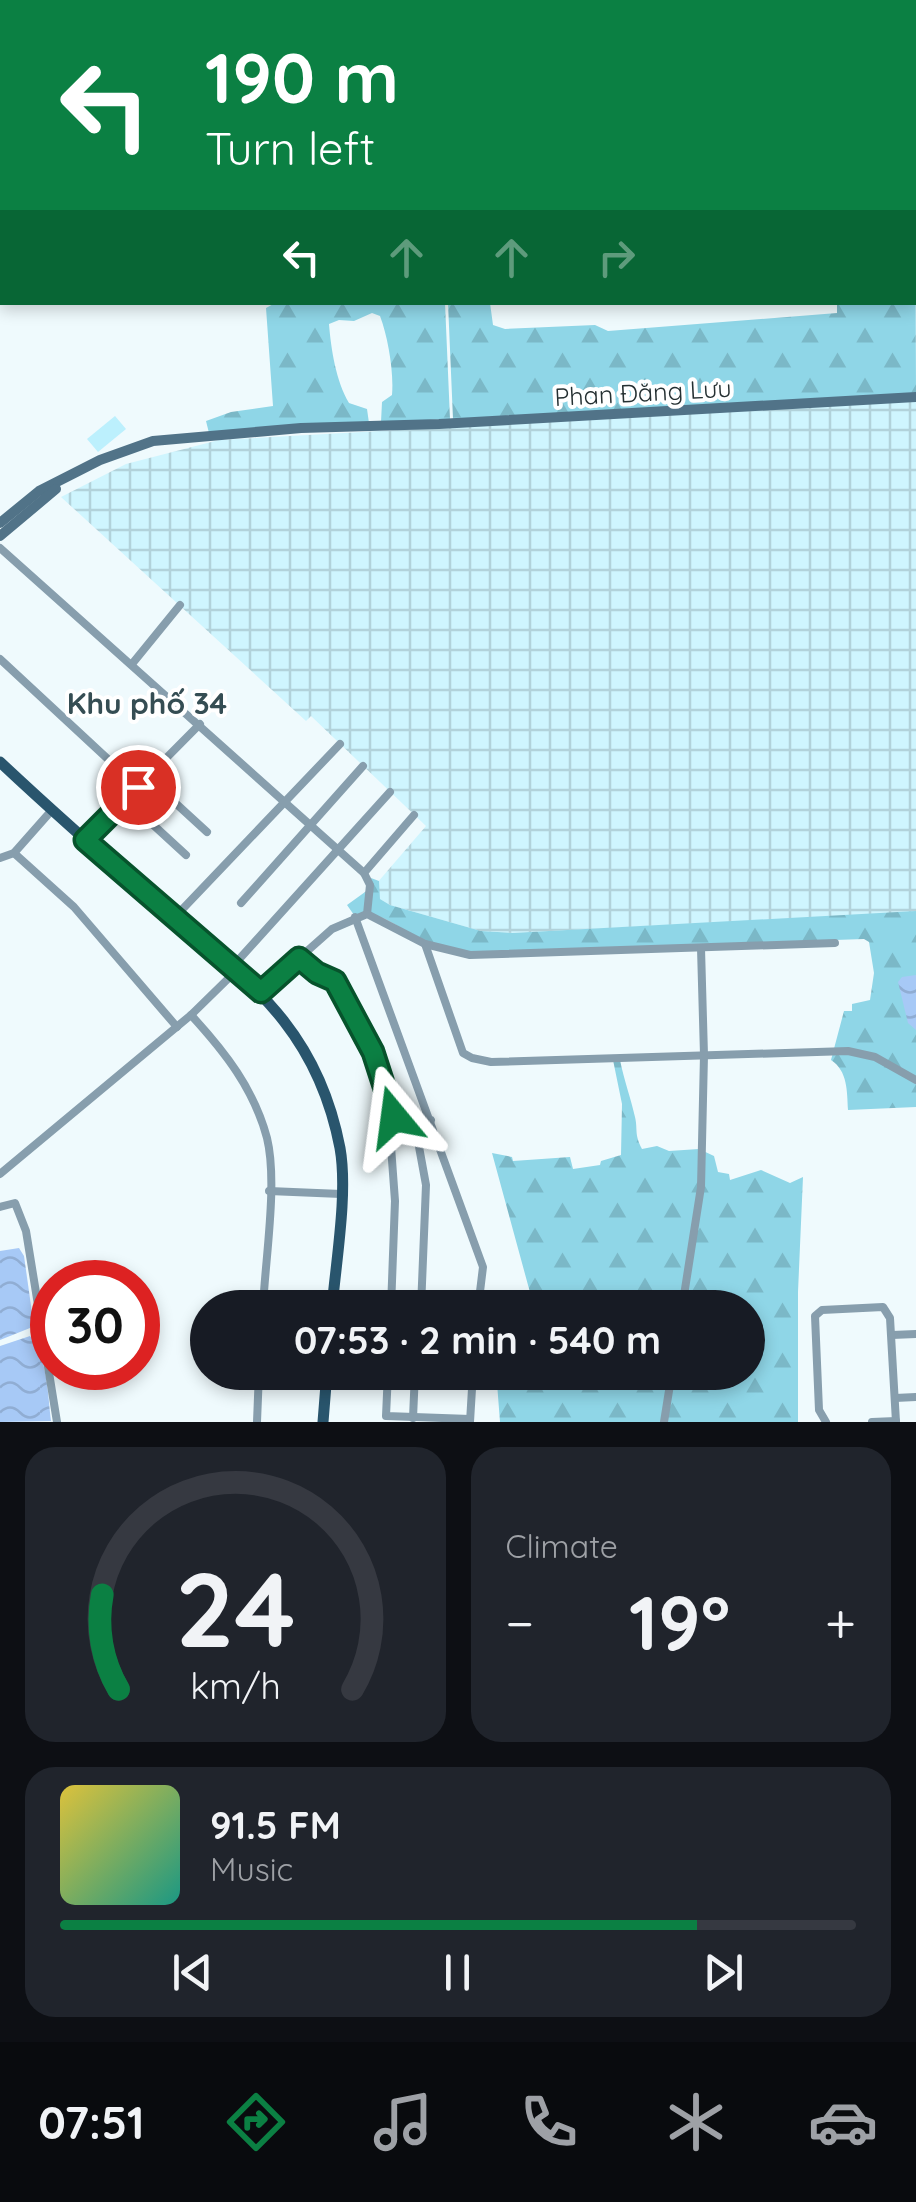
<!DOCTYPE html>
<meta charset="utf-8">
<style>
body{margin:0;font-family:Quicksand,sans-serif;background:#20242c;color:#f1f3f6;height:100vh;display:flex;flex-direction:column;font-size:38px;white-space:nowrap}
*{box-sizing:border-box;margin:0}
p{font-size:32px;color:#9ea1a6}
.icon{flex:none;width:55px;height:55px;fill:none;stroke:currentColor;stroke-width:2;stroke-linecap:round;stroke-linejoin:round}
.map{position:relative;height:1422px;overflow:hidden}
.sheet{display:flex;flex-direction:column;gap:25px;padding:25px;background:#0d0f14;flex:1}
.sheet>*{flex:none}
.hud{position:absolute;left:0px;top:0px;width:918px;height:305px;box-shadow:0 5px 15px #0003;background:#0b8043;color:#fff;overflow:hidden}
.speed{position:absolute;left:30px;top:1260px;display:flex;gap:20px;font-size:50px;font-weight:700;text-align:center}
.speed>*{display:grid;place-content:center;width:130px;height:130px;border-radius:50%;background:#171b24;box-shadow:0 5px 15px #0003;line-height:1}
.speed .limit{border:15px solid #d22;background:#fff;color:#111}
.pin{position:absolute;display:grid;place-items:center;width:85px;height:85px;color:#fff;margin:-42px;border:5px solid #fff;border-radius:50%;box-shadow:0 2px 10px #0007}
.me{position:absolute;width:110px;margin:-55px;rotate:344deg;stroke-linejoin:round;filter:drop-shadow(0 0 8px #0008)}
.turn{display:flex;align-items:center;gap:35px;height:210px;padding:0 40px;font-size:45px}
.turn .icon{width:130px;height:130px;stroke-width:2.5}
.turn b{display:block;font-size:70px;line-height:85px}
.lanes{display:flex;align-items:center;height:95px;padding:0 40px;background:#0003;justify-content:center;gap:50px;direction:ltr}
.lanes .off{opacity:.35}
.big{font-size:75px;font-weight:800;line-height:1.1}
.sheet .card{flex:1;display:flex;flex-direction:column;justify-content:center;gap:15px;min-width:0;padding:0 35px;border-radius:30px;background:#20242c}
.sheet .dial{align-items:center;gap:0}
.dial svg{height:260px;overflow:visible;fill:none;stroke:#363941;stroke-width:7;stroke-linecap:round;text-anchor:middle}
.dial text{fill:#f1f3f6;stroke:none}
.song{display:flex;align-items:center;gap:30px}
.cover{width:120px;height:120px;border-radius:15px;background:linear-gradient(135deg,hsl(50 70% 55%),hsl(170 70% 35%))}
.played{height:10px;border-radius:5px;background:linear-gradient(90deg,#0b8043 80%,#363941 80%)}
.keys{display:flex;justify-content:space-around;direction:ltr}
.heat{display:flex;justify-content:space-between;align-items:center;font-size:55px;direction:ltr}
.sheet .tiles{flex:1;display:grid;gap:25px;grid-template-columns:1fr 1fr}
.card:last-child{grid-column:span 2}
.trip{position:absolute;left:190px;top:1290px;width:575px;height:100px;border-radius:50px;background:#171b24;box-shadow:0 5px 15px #0003;font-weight:800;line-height:100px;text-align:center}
.menu{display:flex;height:160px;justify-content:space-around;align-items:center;background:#090b0e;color:#9ea1a6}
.menu .icon{width:70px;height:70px}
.menu .on{color:#0b8043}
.menu b{font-size:45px;color:#f1f3f6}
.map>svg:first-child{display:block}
.industrial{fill:url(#industrial-grid)}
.green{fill:#bcf0fd}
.forest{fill:url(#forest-firs)}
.water{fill:url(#water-waves)}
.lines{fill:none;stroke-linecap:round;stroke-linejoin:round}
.street{stroke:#879ead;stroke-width:8}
.secondary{stroke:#517388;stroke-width:10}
.primary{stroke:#29556d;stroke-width:11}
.route-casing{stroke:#07532c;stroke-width:25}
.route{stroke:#0b8043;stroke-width:18}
.labels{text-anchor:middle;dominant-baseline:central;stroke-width:8;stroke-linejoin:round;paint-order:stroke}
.street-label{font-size:25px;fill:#253032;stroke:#fff}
.quarter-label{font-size:30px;font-weight:bold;fill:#354d53;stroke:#fff}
</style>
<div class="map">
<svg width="916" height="1422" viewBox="0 0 916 1422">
<defs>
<pattern id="industrial-grid" width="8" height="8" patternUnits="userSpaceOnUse" patternTransform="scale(2.5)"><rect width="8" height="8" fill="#cff5fe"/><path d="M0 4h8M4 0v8" fill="none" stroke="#b2d2da"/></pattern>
<pattern id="forest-firs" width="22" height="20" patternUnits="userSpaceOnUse" patternTransform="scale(2.5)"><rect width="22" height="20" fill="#8fd6e7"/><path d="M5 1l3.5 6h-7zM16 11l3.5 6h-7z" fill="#7bb8c7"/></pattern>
<pattern id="water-waves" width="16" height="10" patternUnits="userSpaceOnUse" patternTransform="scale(2.5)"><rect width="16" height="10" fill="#a7c9f6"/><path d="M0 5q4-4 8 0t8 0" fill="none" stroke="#90add3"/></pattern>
</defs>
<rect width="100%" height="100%" fill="#effafd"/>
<!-- industrial -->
<polygon class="industrial" points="916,401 916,912 512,933 481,931 390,905 380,899 377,883 426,826 311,716 306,721 61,497 126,464 219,440"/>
<!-- green -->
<polygon class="green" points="115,416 126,429 98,452 87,439"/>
<!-- forest -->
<g class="forest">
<polygon points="0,0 259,0 260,2 2,2 0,147"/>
<polygon points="432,0 916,0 916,122 915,2"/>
<polygon points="915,125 916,393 453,419 448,303 490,303 493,325 505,329 595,325 608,331 837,313 837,303 915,302"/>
<path d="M277,302L445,303L450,419L381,422L382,402L392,395C394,372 388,337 380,316L372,313L354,321L339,320L329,324C331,349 336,381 349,403L367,409L369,423L209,433L206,421L231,412L273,406L266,308Z"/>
<path d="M371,878L379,881L380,899L390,905L481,931L512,933L916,911V1107L848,1110C847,1092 848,1071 831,1060L844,1011H852V1004L870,1000L874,973L869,942L864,939L469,953C456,949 442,947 429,943C402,934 384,908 354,915L347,905L372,887Z"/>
<path d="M613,1060H620C624,1080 631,1099 635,1117C638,1130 634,1134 642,1149L657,1146L669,1151L699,1149L714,1156L718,1172L729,1174L730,1180L761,1170L790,1183L803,1177L798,1292V1422H500L497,1383L501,1373L748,1372V1308L534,1307L492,1153L512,1157L513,1161L570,1157L573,1169L600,1165L601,1161L621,1155L622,1104Z"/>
</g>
<!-- water -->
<g class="water">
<polygon points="916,975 916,1030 908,1023 898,982 902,977"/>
<polygon points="19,1248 24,1256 33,1320 30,1328 0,1340 0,1251"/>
<path d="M30,1336C47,1354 48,1396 51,1421L0,1422V1346Z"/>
</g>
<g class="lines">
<!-- street -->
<g class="street">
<polyline points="0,548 364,873 370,885 367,914"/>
<polyline points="0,659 138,787"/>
<polyline points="132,664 180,605"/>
<polyline points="147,777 207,832"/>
<polyline points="125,799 186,855"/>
<polyline points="85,840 200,724"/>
<polyline points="14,853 74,907 177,1027"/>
<polyline points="0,858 14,853 52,810"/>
<polyline points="364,873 414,815"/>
<polyline points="241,903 363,766"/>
<polyline points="355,917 483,1267 478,1308"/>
<polyline points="174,918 340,744"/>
<polyline points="425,944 463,1053 472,1058 491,1062 848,1051 875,1057 916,1080"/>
<polyline points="299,958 317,973 335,981 373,1052 399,1126 408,1127 431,1120"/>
<polyline points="233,966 390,792"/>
<polyline points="261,992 332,929 367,914 425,944 470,955 835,943"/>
<path d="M191,1015C225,1052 254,1089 267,1138C278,1183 265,1260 263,1308"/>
<polyline points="415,1125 426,1185 421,1308"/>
<polyline points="0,1174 191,1015 237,970"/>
<polyline points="269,1191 341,1194"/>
<polyline points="0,1207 15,1203 26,1231 57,1422"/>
<polyline points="391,1308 395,1201 390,1133 396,1122"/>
<polyline points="682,1308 701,1187 704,1055 701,948"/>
<polyline points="892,1335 916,1334"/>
<polyline points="388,1372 386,1416 470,1419"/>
<polyline points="895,1398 916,1397"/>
<polyline points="413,1418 415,1372"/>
<polyline points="257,1422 259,1372"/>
<polyline points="470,1422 473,1372"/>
<polyline points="664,1422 672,1372"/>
<polyline points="826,1422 819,1410 815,1316 822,1310 883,1307 890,1318 896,1422"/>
<polyline points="872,1422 896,1421"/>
</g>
<!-- secondary -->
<g class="secondary">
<polyline points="0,523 39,491 100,460 153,441 301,428 439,424 916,397"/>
<polyline points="0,536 56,489"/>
</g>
<!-- primary -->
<g class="primary">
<path d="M0,762C50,809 101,854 153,899C242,977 316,1022 340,1148C348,1193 336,1261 332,1308"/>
<polyline points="323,1422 327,1372"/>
</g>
</g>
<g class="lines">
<defs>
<polyline id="route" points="138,787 85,840 261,992 299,958 317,973 335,981 373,1052 394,1117"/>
</defs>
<!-- route casing -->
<use href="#route" class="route-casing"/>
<!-- route -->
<use href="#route" class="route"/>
</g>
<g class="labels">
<!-- street labels -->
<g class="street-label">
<text transform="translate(643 392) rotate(-3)">Phan Đăng Lưu</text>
</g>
<!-- quarter labels -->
<g class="quarter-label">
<text x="147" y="703">Khu phố 34</text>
</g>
</g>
</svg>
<div class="speed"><div class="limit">30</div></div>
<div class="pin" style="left:138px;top:787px;background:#d93025"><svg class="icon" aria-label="arrive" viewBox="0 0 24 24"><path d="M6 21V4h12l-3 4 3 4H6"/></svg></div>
<svg class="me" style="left:394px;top:1117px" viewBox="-20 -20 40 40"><path d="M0-17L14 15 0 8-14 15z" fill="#0b8043" stroke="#fff" stroke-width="4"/></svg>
<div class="trip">07:53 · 2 min · 540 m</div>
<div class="hud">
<div class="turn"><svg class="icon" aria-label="left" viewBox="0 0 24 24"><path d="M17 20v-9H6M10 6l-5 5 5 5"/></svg><div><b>190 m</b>Turn left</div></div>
<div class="lanes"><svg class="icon" aria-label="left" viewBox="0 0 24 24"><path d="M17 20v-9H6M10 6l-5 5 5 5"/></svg><svg class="icon off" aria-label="ahead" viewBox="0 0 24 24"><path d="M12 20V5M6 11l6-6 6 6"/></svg><svg class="icon off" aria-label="ahead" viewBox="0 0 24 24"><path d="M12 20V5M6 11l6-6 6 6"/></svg><svg class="icon off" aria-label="right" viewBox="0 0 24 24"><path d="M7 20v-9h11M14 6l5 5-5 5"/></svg></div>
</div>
</div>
<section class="sheet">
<div class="tiles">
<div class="card dial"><svg viewBox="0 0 100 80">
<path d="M14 69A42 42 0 1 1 86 69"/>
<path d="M14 69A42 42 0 0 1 9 40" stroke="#0b8043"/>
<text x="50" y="56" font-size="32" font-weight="700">24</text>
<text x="50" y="72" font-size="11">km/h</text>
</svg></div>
<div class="card"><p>Climate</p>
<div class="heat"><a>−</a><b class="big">19°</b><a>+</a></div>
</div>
<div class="card">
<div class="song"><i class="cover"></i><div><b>91.5 FM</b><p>Music</p></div></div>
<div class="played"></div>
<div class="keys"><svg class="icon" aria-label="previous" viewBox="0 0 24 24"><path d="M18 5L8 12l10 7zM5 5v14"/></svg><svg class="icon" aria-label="pause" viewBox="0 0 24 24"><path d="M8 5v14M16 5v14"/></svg><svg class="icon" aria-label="next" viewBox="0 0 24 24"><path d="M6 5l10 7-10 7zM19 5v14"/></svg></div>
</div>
</div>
</section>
<nav class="menu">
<b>07:51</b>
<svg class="icon on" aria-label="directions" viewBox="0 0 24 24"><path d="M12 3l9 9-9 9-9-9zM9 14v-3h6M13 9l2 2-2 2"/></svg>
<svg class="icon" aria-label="music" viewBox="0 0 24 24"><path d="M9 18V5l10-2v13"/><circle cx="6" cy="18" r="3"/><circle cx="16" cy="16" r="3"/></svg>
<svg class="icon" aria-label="phone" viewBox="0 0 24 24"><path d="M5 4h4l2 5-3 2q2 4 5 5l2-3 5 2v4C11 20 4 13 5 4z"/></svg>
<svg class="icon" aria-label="climate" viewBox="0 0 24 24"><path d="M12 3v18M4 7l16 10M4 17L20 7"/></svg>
<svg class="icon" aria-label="car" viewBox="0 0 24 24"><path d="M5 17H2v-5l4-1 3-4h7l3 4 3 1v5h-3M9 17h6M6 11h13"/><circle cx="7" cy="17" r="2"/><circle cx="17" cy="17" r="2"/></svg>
</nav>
